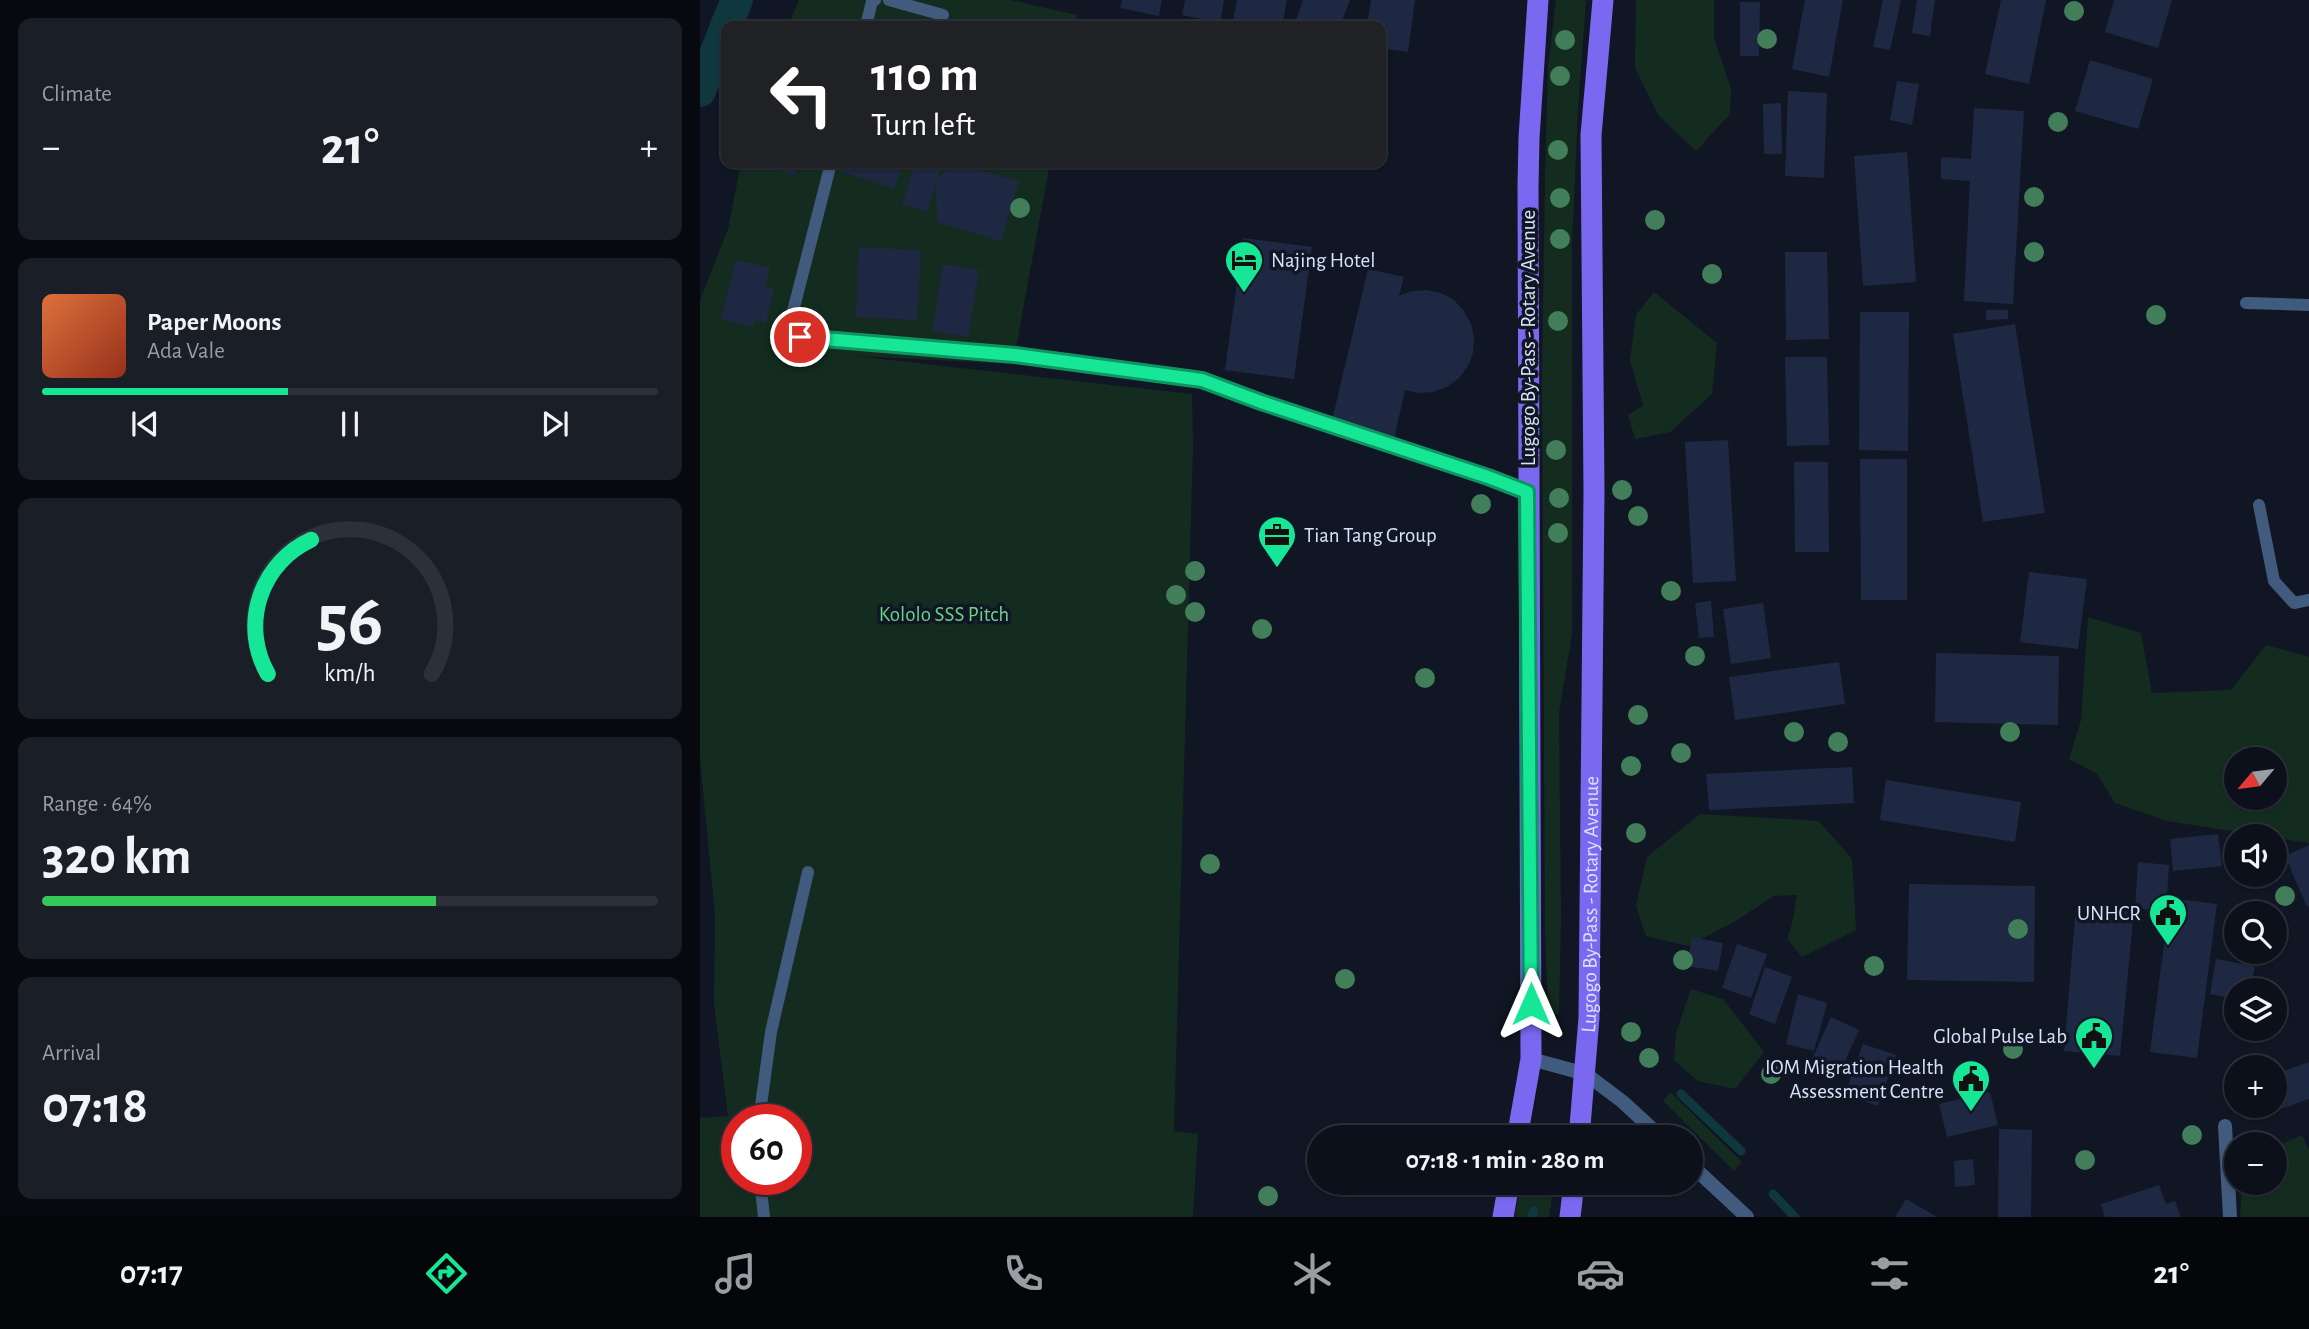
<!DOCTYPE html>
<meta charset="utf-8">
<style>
body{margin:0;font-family:"Alegreya Sans",sans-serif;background:#1a1e27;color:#f1f3f6;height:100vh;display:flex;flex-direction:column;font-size:26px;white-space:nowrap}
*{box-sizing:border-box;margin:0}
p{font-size:23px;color:#9a9da2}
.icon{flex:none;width:38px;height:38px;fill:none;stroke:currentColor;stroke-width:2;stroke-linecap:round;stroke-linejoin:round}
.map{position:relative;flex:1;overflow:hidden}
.side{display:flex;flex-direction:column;gap:18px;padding:18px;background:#07090e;width:700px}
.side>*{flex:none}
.guide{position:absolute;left:21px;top:21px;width:665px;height:147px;border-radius:14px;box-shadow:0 2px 5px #0004,0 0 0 2px #2c3039;background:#202124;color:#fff;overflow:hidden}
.needle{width:46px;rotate:241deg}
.buttons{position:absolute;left:1524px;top:747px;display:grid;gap:14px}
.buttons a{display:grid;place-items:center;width:63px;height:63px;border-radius:50%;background:#0c101a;box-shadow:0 2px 5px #0004,0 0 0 2px #2c3039;font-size:35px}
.speed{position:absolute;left:21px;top:1104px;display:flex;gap:14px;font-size:35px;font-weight:700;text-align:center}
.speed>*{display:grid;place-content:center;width:91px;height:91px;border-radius:50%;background:#0c101a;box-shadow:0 2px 5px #0004,0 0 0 2px #2c3039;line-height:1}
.speed .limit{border:10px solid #d22;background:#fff;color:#111}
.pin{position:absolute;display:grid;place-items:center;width:60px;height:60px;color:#fff;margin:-30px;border:4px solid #fff;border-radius:50%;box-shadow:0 2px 7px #0007}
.me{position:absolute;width:77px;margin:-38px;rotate:0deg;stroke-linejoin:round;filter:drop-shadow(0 0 5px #0008)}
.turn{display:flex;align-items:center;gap:24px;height:147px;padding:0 35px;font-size:32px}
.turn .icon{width:91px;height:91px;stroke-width:2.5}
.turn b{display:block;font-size:49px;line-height:60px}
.big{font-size:52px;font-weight:600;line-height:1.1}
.side .tile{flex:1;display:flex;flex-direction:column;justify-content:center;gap:10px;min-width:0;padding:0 24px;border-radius:14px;background:#1a1e27}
.side .dial{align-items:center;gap:0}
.dial svg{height:182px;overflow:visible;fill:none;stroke:#2c3039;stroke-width:7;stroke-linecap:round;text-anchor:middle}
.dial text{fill:#f1f3f6;stroke:none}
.song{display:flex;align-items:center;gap:21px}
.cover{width:84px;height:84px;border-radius:10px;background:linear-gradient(135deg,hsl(20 70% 55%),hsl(10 70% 35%))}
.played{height:7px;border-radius:4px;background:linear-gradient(90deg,#16e797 40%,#2c3039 40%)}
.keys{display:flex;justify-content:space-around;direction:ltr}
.heat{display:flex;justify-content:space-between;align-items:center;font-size:38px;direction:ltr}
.charge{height:10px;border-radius:5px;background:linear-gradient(90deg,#34c759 64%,#2c3039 0)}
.trip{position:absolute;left:607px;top:1125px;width:396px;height:70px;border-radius:35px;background:#0c101a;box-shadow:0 2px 5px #0004,0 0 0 2px #2c3039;font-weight:600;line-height:70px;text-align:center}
.dock{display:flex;height:112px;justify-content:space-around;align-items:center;background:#05060a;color:#9a9da2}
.dock .icon{width:49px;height:49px}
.dock .on{color:#16e797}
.dock b{font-size:32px;color:#f1f3f6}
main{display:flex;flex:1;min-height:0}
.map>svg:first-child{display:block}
.green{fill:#142c20;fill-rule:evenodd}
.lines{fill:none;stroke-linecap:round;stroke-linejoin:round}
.stream{stroke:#0f373e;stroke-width:9}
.canal{stroke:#0f373e;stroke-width:32}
.building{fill:#1e2842}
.service{stroke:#405b7d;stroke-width:12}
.minor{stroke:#405b7d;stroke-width:14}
.primary{stroke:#7b68f1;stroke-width:21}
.tree{fill:#417e59}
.route-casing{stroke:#0e9662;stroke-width:18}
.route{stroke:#16e797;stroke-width:12}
.labels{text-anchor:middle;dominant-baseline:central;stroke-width:7;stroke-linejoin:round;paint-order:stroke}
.poi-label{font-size:21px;fill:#d6e4fb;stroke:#101623;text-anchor:end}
.street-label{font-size:21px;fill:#d6e4fb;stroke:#101623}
.park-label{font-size:21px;fill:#69d485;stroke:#101623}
</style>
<main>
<section class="side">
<div class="tile"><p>Climate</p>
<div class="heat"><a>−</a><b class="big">21°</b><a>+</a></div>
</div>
<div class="tile">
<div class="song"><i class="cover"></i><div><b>Paper Moons</b><p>Ada Vale</p></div></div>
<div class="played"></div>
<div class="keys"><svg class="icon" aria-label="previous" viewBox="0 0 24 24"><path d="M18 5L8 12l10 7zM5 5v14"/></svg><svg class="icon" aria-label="pause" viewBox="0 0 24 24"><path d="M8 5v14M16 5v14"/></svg><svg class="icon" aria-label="next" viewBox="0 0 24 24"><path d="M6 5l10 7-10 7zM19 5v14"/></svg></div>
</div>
<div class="tile dial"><svg viewBox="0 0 100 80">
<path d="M14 69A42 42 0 1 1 86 69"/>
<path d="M14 69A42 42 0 0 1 33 10" stroke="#16e797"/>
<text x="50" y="56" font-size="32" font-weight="700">56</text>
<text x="50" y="72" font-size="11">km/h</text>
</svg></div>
<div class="tile"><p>Range · 64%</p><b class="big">320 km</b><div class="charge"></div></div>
<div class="tile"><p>Arrival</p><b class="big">07:18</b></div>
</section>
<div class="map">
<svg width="1609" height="1217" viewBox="0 0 1609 1217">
<rect width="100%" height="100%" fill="#101623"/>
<!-- green -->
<g class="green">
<polygon points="99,0 310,0 377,15 375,26 88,26"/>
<polygon points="856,0 886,0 878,108 872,244 872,634 859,713 861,920 859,1015 848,1011 845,931 842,385 845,175 848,68"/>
<polygon points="936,0 1014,0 1014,38 1031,89 1030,114 996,151 958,115 935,67"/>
<path d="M41,163H350L313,364L155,356L492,394L493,444L474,1131L498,1134L493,1217H0V1118L28,1116L14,1003L15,915L0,758V300L28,229ZM37,1120H96V1180H37Z"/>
<polygon points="954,292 1017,343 1012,394 970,432 935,439 928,415 943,406 930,360 936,315"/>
<path d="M1388,617L1441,633L1452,693L1531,690L1566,645L1609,657V843L1467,821L1415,803L1396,773L1369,759L1381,720ZM1536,760H1575V798H1536Z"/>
<polygon points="1000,814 1119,821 1152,859 1156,930 1102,957 1087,939 1092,924 1097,895 1074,896 1034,922 988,946 946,936 936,906 947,857"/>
<polygon points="991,989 1023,999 1064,1052 1035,1089 998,1081 974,1060 976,1034"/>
<polygon points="970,1092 1042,1162 1034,1171 963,1101"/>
<polygon points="1602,1135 1609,1150 1609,1217 1540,1217 1542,1183 1575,1183 1575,1147"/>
<polygon points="820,1183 854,1183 849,1217 815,1217"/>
</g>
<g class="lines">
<!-- stream -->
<g class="stream">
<polyline points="981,1094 1041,1151"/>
<polyline points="1073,1194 1095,1217"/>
<polyline points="832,1217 834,1211"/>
</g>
<!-- canal -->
<g class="canal">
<polyline points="26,26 37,0"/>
<polyline points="0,91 26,27"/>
</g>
</g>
<!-- building -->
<g class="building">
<polygon points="422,0 462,0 459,16 420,8"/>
<polygon points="485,0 524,0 520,23 482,15"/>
<polygon points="537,0 587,0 582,26 532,26"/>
<polygon points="603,0 650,0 640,26 594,26"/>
<polygon points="671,0 715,0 708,52 681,48 681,26 667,26"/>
<polygon points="1105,0 1143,0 1129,77 1092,69"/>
<polygon points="1183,0 1201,0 1190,50 1173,47"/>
<polygon points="1217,0 1235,0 1230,36 1212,33"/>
<polygon points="1301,0 1346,0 1329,84 1285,74"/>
<polygon points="1414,0 1472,0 1458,48 1405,32"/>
<polygon points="1040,2 1060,2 1059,56 1040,56"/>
<polygon points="1390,60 1453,79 1438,129 1375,111"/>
<polygon points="1197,81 1219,84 1212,125 1190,120"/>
<polygon points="1088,91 1127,93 1124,178 1085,176"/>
<polygon points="1081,103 1082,154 1064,154 1063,104"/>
<polygon points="1274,108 1324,111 1313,304 1264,301 1270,181 1241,179 1241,157 1271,159"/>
<polygon points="1207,152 1216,282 1163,286 1154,156"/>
<polygon points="84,163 99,163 95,175 81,171"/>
<polygon points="143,163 203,163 194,189 140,171"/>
<polygon points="215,163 242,163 227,212 202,204"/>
<polygon points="254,163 319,181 301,241 237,222 236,180"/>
<polygon points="543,238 612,247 594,379 525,370"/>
<polygon points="159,247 221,250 217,320 156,317"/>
<polygon points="1085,252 1127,252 1129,339 1086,340"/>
<polygon points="36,260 70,268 65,287 74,289 66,323 55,320 53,327 21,319"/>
<polygon points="243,264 279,270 268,337 232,331"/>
<polygon points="668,269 704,277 699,296 712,291 727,290 741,293 754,300 764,311 771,324 774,338 773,353 768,366 759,378 747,387 733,392 719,393 705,390 692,448 629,433"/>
<polygon points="1286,310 1308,310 1308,319 1286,320"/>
<polygon points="1160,312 1209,312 1208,451 1159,450"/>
<polygon points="1315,324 1345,513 1283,522 1253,334"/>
<polygon points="1085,357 1127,357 1129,445 1087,446"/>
<polygon points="1028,440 1036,581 993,583 985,442"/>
<polygon points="1160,459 1207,459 1207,600 1161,600"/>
<polygon points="1094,462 1128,462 1129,552 1095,552"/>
<polygon points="1329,572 1387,579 1378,649 1320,642"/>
<polygon points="1011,601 1014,637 999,638 995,603"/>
<polygon points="1063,603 1071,658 1031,664 1023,609"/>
<polygon points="1236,653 1359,656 1358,725 1235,722"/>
<polygon points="1139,662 1145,704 1035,720 1029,677"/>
<polygon points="1152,767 1154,803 1009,810 1006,774"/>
<polygon points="1186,780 1321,802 1315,842 1180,820"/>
<polygon points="1518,834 1522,866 1473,871 1470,839"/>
<polygon points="1609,845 1609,906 1607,907 1585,856"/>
<polygon points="1438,862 1469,865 1466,910 1435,909"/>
<polygon points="1209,884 1335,886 1334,982 1207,980"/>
<polygon points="1470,898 1517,904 1497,1058 1450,1052"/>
<polygon points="1376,905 1434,911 1420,1056 1364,1051"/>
<polygon points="992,937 1023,943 1018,971 987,966"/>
<polygon points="1037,944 1067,954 1051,998 1022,988"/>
<polygon points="1516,959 1555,966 1550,990 1536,990 1536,999 1510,994"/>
<polygon points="1065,967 1092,977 1075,1024 1049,1014"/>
<polygon points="1098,994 1127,1003 1114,1051 1086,1044"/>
<polygon points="1131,1017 1159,1030 1137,1079 1109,1066"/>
<polygon points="1163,1044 1196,1055 1178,1106 1145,1094"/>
<polygon points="1609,1062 1609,1099 1547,1121 1542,1106 1575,1106 1575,1074"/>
<polygon points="1290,1092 1298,1125 1247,1137 1239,1104"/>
<polygon points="1299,1129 1332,1130 1331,1217 1298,1217"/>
<polygon points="1273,1159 1275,1185 1255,1187 1254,1161"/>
<polygon points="1459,1185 1466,1204 1475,1201 1481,1217 1405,1217 1401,1204"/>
<polygon points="1206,1199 1237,1217 1195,1217"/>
</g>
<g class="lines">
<!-- service -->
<g class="service">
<polyline points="189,0 243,15"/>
<polyline points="166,26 172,1 175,0"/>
<polyline points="131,163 90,323 100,337 315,355 502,380 561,402 827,492"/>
<polyline points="1546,303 1609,305"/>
<polyline points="1559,505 1574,581 1594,603 1609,600"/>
<polyline points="59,1120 71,1032 108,872"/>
<polyline points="60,1180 64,1217"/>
</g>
<!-- minor -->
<g class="minor">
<polyline points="831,1059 886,1074 923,1102 962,1138"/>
<polyline points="1525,1126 1530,1217"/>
<polyline points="990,1164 1047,1217"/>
</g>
<!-- primary -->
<g class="primary">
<polyline points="817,1138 831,1059 828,186 829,138 838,0"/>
<path id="s1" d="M879,1138L889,1018L894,491L891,135L903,0"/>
<polyline points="803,1217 809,1183"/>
<polyline points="870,1217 874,1183"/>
</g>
</g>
<!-- trees -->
<g class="tree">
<circle cx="1374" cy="11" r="10"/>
<circle cx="1067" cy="39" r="10"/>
<circle cx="865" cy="40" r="10"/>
<circle cx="860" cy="76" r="10"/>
<circle cx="1358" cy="122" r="10"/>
<circle cx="858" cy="150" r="10"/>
<circle cx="1334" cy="197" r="10"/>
<circle cx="860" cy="198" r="10"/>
<circle cx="320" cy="208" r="10"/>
<circle cx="955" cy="220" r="10"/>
<circle cx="860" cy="239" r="10"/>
<circle cx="1334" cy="252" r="10"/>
<circle cx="1012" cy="274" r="10"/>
<circle cx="1456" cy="315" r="10"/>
<circle cx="858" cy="321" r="10"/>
<circle cx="856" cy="450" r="10"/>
<circle cx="922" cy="490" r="10"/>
<circle cx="859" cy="498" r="10"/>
<circle cx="781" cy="504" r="10"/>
<circle cx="938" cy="516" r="10"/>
<circle cx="858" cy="533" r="10"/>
<circle cx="495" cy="571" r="10"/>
<circle cx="971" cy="591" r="10"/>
<circle cx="476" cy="595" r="10"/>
<circle cx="495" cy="612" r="10"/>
<circle cx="562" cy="629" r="10"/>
<circle cx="995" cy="656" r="10"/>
<circle cx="725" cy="678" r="10"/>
<circle cx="938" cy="715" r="10"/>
<circle cx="1094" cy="732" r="10"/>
<circle cx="1310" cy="732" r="10"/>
<circle cx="1138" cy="742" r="10"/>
<circle cx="981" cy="753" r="10"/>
<circle cx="931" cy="766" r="10"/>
<circle cx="936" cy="833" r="10"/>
<circle cx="510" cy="864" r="10"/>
<circle cx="1585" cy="896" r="10"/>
<circle cx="1318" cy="929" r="10"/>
<circle cx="983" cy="960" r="10"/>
<circle cx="1174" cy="966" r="10"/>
<circle cx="645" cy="979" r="10"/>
<circle cx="931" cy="1032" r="10"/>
<circle cx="1313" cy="1049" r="10"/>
<circle cx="949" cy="1058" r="10"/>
<circle cx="1071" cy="1074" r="10"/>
<circle cx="1492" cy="1135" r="10"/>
<circle cx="1385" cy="1160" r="10"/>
<circle cx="568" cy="1196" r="10"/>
</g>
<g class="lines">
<defs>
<polyline id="route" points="100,337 315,355 502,380 561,402 788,477 827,492 831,1004"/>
</defs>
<!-- route casing -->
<use href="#route" class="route-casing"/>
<!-- route -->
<use href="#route" class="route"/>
</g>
<!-- icons -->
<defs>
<symbol id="hotel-pin" viewBox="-11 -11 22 30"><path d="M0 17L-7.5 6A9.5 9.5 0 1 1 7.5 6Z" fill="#16e797" stroke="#101623"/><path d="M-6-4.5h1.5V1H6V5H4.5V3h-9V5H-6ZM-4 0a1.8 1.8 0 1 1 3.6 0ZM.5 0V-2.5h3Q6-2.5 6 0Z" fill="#111"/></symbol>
<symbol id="office-pin" viewBox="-11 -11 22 30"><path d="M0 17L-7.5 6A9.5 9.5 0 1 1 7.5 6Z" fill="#16e797" stroke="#101623"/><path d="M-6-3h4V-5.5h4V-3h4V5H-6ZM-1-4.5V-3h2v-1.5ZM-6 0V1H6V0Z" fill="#111"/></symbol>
<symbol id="civic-pin" viewBox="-11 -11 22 30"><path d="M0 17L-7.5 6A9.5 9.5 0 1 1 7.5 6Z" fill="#16e797" stroke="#101623"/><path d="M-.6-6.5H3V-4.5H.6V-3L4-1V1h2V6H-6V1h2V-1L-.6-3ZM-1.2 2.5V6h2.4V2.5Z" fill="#111"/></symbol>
</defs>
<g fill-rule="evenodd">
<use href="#hotel-pin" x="522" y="238" width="44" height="60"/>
<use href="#office-pin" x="555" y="513" width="44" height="60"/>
<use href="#civic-pin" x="1446" y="891" width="44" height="60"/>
<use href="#civic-pin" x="1372" y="1014" width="44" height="60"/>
<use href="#civic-pin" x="1249" y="1057" width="44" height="60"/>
</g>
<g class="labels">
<!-- poi labels -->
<g class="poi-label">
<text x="571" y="260" text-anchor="start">Najing Hotel</text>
<text x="604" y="535" text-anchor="start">Tian Tang Group</text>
<text x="1441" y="913">UNHCR</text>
<text x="1367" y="1036">Global Pulse Lab</text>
<text x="1244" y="1067">IOM Migration Health<tspan x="1244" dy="24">Assessment Centre</tspan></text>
</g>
<!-- street labels -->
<g class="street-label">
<text transform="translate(828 338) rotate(-90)">Lugogo By-Pass - Rotary Avenue</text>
<text stroke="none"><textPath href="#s1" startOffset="234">Lugogo By-Pass - Rotary Avenue</textPath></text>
</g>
<!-- park labels -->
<g class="park-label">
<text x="244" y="614">Kololo SSS Pitch</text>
</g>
</g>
</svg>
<div class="buttons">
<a><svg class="needle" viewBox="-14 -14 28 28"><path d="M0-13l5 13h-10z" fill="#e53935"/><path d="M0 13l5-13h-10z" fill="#9a9da2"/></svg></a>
<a><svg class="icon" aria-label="sound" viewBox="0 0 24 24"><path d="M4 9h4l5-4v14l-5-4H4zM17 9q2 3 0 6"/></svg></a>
<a><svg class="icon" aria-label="search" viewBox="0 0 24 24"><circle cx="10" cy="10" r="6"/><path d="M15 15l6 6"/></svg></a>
<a><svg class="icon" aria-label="layers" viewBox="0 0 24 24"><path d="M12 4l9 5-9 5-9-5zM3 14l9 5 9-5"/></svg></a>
<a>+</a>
<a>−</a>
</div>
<div class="speed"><div class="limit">60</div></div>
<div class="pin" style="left:100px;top:337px;background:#d93025"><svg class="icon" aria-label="arrive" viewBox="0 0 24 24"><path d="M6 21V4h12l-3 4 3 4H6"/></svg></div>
<svg class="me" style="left:831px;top:1004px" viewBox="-20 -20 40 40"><path d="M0-17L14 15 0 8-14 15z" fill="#16e797" stroke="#fff" stroke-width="4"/></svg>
<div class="trip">07:18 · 1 min · 280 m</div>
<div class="guide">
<div class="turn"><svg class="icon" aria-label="left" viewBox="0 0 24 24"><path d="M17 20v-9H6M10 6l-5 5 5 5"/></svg><div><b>110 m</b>Turn left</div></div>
</div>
</div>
</main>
<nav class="dock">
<b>07:17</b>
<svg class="icon on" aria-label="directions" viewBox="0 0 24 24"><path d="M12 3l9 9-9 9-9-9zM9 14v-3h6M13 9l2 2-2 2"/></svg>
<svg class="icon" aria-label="music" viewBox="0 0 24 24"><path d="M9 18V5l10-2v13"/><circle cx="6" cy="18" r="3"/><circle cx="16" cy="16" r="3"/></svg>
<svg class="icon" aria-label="phone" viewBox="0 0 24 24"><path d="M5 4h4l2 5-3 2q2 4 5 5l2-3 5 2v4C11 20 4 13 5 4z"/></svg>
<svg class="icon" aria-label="climate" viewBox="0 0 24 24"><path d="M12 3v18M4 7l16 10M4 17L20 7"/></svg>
<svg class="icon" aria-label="car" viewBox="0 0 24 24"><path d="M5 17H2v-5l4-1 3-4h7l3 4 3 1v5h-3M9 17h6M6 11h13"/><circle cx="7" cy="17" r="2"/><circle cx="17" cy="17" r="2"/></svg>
<svg class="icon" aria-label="filters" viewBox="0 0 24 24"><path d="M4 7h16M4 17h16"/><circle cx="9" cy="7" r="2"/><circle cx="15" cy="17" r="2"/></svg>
<b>21°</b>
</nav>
